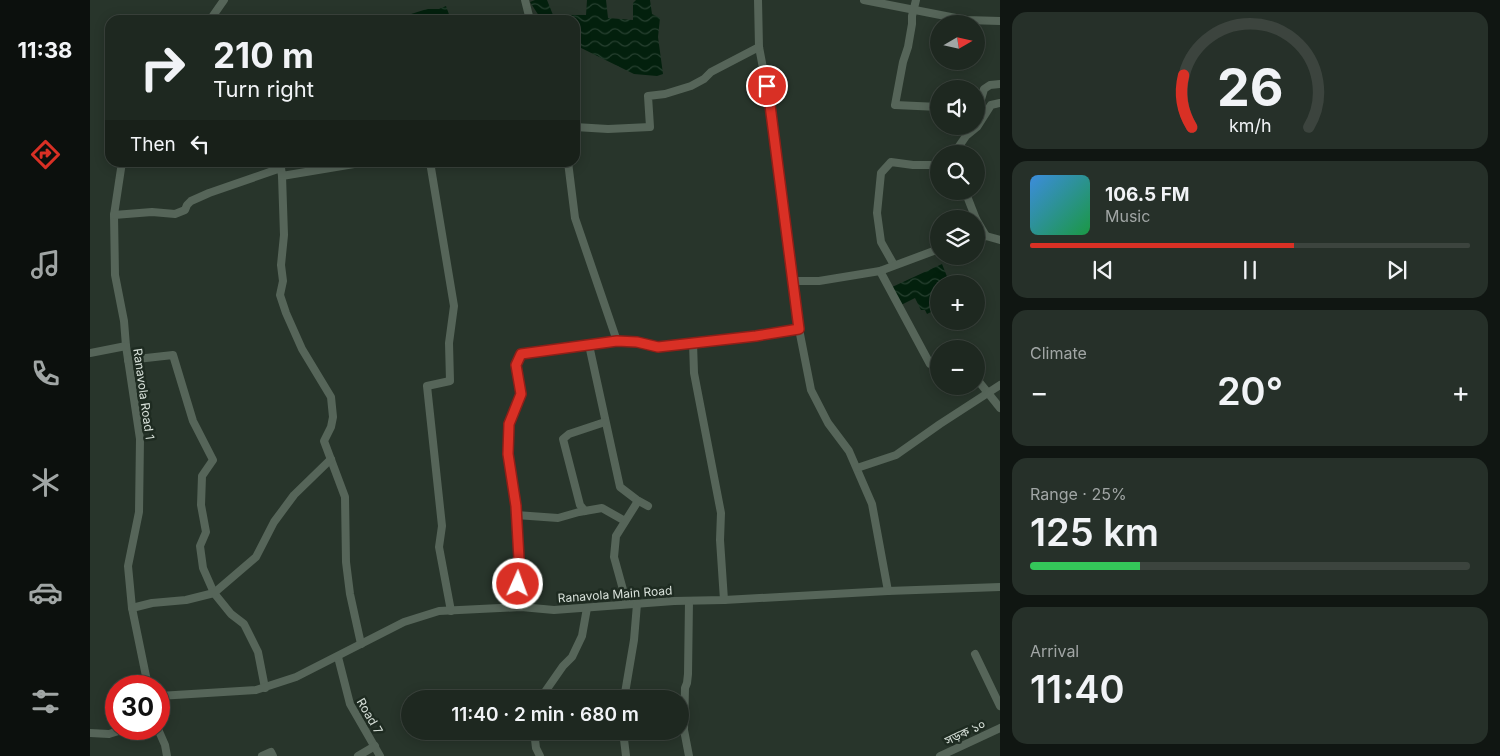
<!DOCTYPE html>
<meta charset="utf-8">
<style>
body{margin:0;font-family:Inter,"Noto Sans Bengali",sans-serif;background:#263029;color:#f1f3f6;height:100vh;display:flex;flex-direction:column;font-size:19px;white-space:nowrap}
*{box-sizing:border-box;margin:0}
p{font-size:16px;color:#a1a6a5}
.icon{flex:none;width:28px;height:28px;fill:none;stroke:currentColor;stroke-width:2;stroke-linecap:round;stroke-linejoin:round}
.map{position:relative;flex:1;overflow:hidden}
.details{display:flex;flex-direction:column;gap:12px;padding:12px;background:#101612;width:500px}
.details>*{flex:none}
.hud{position:absolute;left:15px;top:15px;width:475px;height:152px;border-radius:15px;box-shadow:0 2px 12px #0003,0 0 0 1px #3c443e;background:#1e2820;color:#f1f3f6;overflow:hidden}
.needle{width:32px;rotate:81deg}
.fabs{position:absolute;left:840px;top:15px;display:grid;gap:10px}
.fabs a{display:grid;place-items:center;width:55px;height:55px;border-radius:50%;background:#1e2820;box-shadow:0 2px 12px #0003,0 0 0 1px #3c443e;font-size:25px}
.speed{position:absolute;left:15px;top:675px;display:flex;gap:10px;font-size:25px;font-weight:700;text-align:center}
.speed>*{display:grid;place-content:center;width:65px;height:65px;border-radius:50%;background:#1e2820;box-shadow:0 2px 12px #0003,0 0 0 1px #3c443e;line-height:1}
.speed .limit{border:8px solid #d22;background:#fff;color:#111}
.pin{position:absolute;display:grid;place-items:center;width:42px;height:42px;color:#fff;margin:-21px;border:2px solid #fff;border-radius:50%;box-shadow:0 1px 5px #0007}
.me{position:absolute;width:55px;margin:-28px;rotate:2deg;stroke-linejoin:round;filter:drop-shadow(0 0 4px #0008)}
.turn{display:flex;align-items:center;gap:18px;height:105px;padding:0 25px;font-size:22px}
.turn .icon{width:65px;height:65px;stroke-width:2.5}
.turn b{display:block;font-size:35px;line-height:42px}
.then{display:flex;align-items:center;height:48px;padding:0 25px;background:#0003;gap:10px;font-size:19px}
.big{font-size:38px;font-weight:600;line-height:1.1}
.details .widget{flex:1;display:flex;flex-direction:column;justify-content:center;gap:8px;min-width:0;padding:0 18px;border-radius:15px;background:#263029}
.details .dial{align-items:center;gap:0}
.dial svg{height:130px;overflow:visible;fill:none;stroke:#3c443e;stroke-width:7;stroke-linecap:round;text-anchor:middle}
.dial text{fill:#f1f3f6;stroke:none}
.song{display:flex;align-items:center;gap:15px}
.cover{width:60px;height:60px;border-radius:8px;background:linear-gradient(135deg,hsl(210 70% 55%),hsl(140 70% 35%))}
.played{height:5px;border-radius:2px;background:linear-gradient(90deg,#d93025 60%,#3c443e 60%)}
.keys{display:flex;justify-content:space-around;direction:ltr}
.heat{display:flex;justify-content:space-between;align-items:center;font-size:28px;direction:ltr}
.charge{height:8px;border-radius:4px;background:linear-gradient(90deg,#34c759 25%,#3c443e 0)}
.trip{position:absolute;left:311px;top:690px;width:288px;height:50px;border-radius:25px;background:#1e2820;box-shadow:0 2px 12px #0003,0 0 0 1px #3c443e;font-weight:600;line-height:50px;text-align:center}
main{display:flex;flex:1;min-height:0}
.tab-bar{display:flex;flex-direction:column;width:90px;justify-content:space-around;align-items:center;background:#0c100d;color:#a1a6a5}
.tab-bar .icon{width:35px;height:35px}
.tab-bar .selected{color:#d93025}
.tab-bar b{font-size:22px;color:#f1f3f6}
.map>svg:first-child{display:block}
.water{fill:url(#water-waves)}
.lines{fill:none;stroke-linecap:round;stroke-linejoin:round}
.street{stroke:#566559;stroke-width:8}
.route-casing{stroke:#8d1f18;stroke-width:12}
.route{stroke:#d93025;stroke-width:9}
.labels{text-anchor:middle;dominant-baseline:central;stroke-width:5;stroke-linejoin:round;paint-order:stroke}
.street-label{font-size:12px;fill:#d8e1da;stroke:#1e2b21}
</style>
<main>
<nav class="tab-bar">
<b>11:38</b>
<svg class="icon selected" aria-label="directions" viewBox="0 0 24 24"><path d="M12 3l9 9-9 9-9-9zM9 14v-3h6M13 9l2 2-2 2"/></svg>
<svg class="icon" aria-label="music" viewBox="0 0 24 24"><path d="M9 18V5l10-2v13"/><circle cx="6" cy="18" r="3"/><circle cx="16" cy="16" r="3"/></svg>
<svg class="icon" aria-label="phone" viewBox="0 0 24 24"><path d="M5 4h4l2 5-3 2q2 4 5 5l2-3 5 2v4C11 20 4 13 5 4z"/></svg>
<svg class="icon" aria-label="climate" viewBox="0 0 24 24"><path d="M12 3v18M4 7l16 10M4 17L20 7"/></svg>
<svg class="icon" aria-label="car" viewBox="0 0 24 24"><path d="M5 17H2v-5l4-1 3-4h7l3 4 3 1v5h-3M9 17h6M6 11h13"/><circle cx="7" cy="17" r="2"/><circle cx="17" cy="17" r="2"/></svg>
<svg class="icon" aria-label="filters" viewBox="0 0 24 24"><path d="M4 7h16M4 17h16"/><circle cx="9" cy="7" r="2"/><circle cx="15" cy="17" r="2"/></svg>
</nav>
<div class="map">
<svg width="910" height="756" viewBox="0 0 910 756">
<defs>
<pattern id="water-waves" width="16" height="10" patternUnits="userSpaceOnUse" patternTransform="scale(1.25)"><rect width="16" height="10" fill="#03200d"/><path d="M0 5q4-4 8 0t8 0" fill="none" stroke="#274030"/></pattern>
</defs>
<rect width="100%" height="100%" fill="#28352b"/>
<!-- water -->
<g class="water">
<polygon points="445,0 457,0 463,15 496,15 497,0 516,0 518,18 543,20 543,3 546,0 560,0 562,14 570,18 568,37 573,74 567,76 544,74 485,45 485,20 451,19 440,2"/>
<polygon points="356,6 361,20 316,20 321,19 321,14 337,9 349,9"/>
<polygon points="852,264 860,284 849,284 849,308 837,314 835,310 831,310 825,298 809,306 800,288"/>
</g>
<g class="lines">
<!-- street -->
<g class="street">
<polyline points="435,0 440,20"/>
<polyline points="668,0 669,47 680,105 709,329 721,390 738,423 759,451 782,504 798,591"/>
<polyline points="774,0 876,20 910,21"/>
<polyline points="826,0 822,16 822,24 818,47 813,62 805,105 849,107"/>
<polyline points="120,20 134,0"/>
<polyline points="886,108 889,106 894,89 900,85 910,84"/>
<polyline points="485,127 518,129 560,127 558,96 575,94 601,86 614,79 621,72 669,47"/>
<polyline points="865,154 865,152 876,136 887,127 901,105 910,103"/>
<polyline points="32,162 24,215 25,275 34,321 36,346 50,439 49,512 38,566 42,608 58,686"/>
<polyline points="340,162 364,306 359,343 360,381 337,386 352,526 349,547 361,611"/>
<polyline points="478,162 485,218 527,341"/>
<polyline points="192,176 194,235 191,265 193,281 190,295 196,313 212,349 241,397 243,417 241,427 234,441 255,497 256,562 260,594 271,644"/>
<polyline points="875,191 886,219"/>
<polyline points="24,215 62,212 85,214 95,210 97,205 101,201 119,193 191,168 192,176 276,162"/>
<polyline points="886,219 896,236"/>
<polyline points="886,239 896,236 910,240"/>
<polyline points="804,265 791,242 787,213 791,173 801,162 823,165 849,165"/>
<polyline points="790,271 840,364 849,362"/>
<polyline points="703,281 729,281 790,271 849,249"/>
<polyline points="603,343 604,373 631,513 630,540 634,600"/>
<polyline points="499,345 530,487 547,500 558,506"/>
<polyline points="0,353 36,346"/>
<polyline points="38,360 83,355 103,421 123,460 112,476 111,505 116,532 110,546 113,568 124,593 141,614 154,624 168,652 175,688"/>
<polyline points="886,378 910,408"/>
<polyline points="767,468 806,455 850,424 910,385"/>
<polyline points="495,511 490,505 473,439 479,434 515,422"/>
<polyline points="426,515 468,518 489,512 512,508 535,521"/>
<polyline points="537,604 524,557 526,536 548,501"/>
<polyline points="431,607 428,596 427,571 429,559 425,507 418,453 419,424 431,394 426,365 431,354 527,341 547,342 568,347 665,336 709,329"/>
<polyline points="42,608 62,603 96,600 124,593 166,557 184,522 204,495 241,459"/>
<polyline points="885,654 910,706"/>
<polyline points="248,657 260,704 290,756"/>
<polyline points="69,696 166,690 206,677 314,622 349,611 431,607 464,610 584,601 634,600 798,591 910,587"/>
<polyline points="450,699 473,666 482,657 492,636 497,608"/>
<polyline points="534,699 544,640 547,604"/>
<polyline points="68,729 75,745 77,756"/>
<polyline points="444,731 446,748 450,756"/>
<polyline points="533,731 536,756"/>
<polyline points="0,733 19,734 35,729"/>
<polyline points="172,756 181,752 183,756"/>
<polyline points="268,756 285,746"/>
<polyline points="599,756 594,730 595,688 597,683 598,674 599,601"/>
<polyline points="850,756 910,728"/>
</g>
</g>
<g class="lines">
<defs>
<polyline id="route" points="428,584 427,571 429,559 426,506 418,454 419,424 431,394 426,365 431,354 527,341 547,342 568,347 666,336 709,329 680,105 677,86"/>
</defs>
<!-- route casing -->
<use href="#route" class="route-casing"/>
<!-- route -->
<use href="#route" class="route"/>
</g>
<g class="labels">
<!-- street labels -->
<g class="street-label">
<text transform="translate(54 394) rotate(82)">Ranavola Road 1</text>
<text transform="translate(525 594) rotate(-4)">Ranavola Main Road</text>
<text transform="translate(280 716) rotate(60)">Road 7</text>
<text transform="translate(875 732) rotate(-25)">সড়ক ১০</text>
</g>
</g>
</svg>
<div class="fabs">
<a><svg class="needle" viewBox="-14 -14 28 28"><path d="M0-13l5 13h-10z" fill="#e53935"/><path d="M0 13l5-13h-10z" fill="#a1a6a5"/></svg></a>
<a><svg class="icon" aria-label="sound" viewBox="0 0 24 24"><path d="M4 9h4l5-4v14l-5-4H4zM17 9q2 3 0 6"/></svg></a>
<a><svg class="icon" aria-label="search" viewBox="0 0 24 24"><circle cx="10" cy="10" r="6"/><path d="M15 15l6 6"/></svg></a>
<a><svg class="icon" aria-label="layers" viewBox="0 0 24 24"><path d="M12 4l9 5-9 5-9-5zM3 14l9 5 9-5"/></svg></a>
<a>+</a>
<a>−</a>
</div>
<div class="speed"><div class="limit">30</div></div>
<div class="pin" style="left:677px;top:86px;background:#d93025"><svg class="icon" aria-label="arrive" viewBox="0 0 24 24"><path d="M6 21V4h12l-3 4 3 4H6"/></svg></div>
<svg class="me" style="left:428px;top:584px" viewBox="-20 -20 40 40"><circle r="17" fill="#d93025" stroke="#fff" stroke-width="3"/><path d="M0-11L8 9 0 5-8 9z" fill="#fff"/></svg>
<div class="trip">11:40 · 2 min · 680 m</div>
<div class="hud">
<div class="turn"><svg class="icon" aria-label="right" viewBox="0 0 24 24"><path d="M7 20v-9h11M14 6l5 5-5 5"/></svg><div><b>210 m</b>Turn right</div></div>
<div class="then">Then<svg class="icon" aria-label="left" viewBox="0 0 24 24"><path d="M17 20v-9H6M10 6l-5 5 5 5"/></svg></div>
</div>
</div>
<section class="details">
<div class="widget dial"><svg viewBox="0 0 100 80">
<path d="M14 69A42 42 0 1 1 86 69"/>
<path d="M14 69A42 42 0 0 1 9 37" stroke="#d93025"/>
<text x="50" y="56" font-size="32" font-weight="700">26</text>
<text x="50" y="72" font-size="11">km/h</text>
</svg></div>
<div class="widget">
<div class="song"><i class="cover"></i><div><b>106.5 FM</b><p>Music</p></div></div>
<div class="played"></div>
<div class="keys"><svg class="icon" aria-label="previous" viewBox="0 0 24 24"><path d="M18 5L8 12l10 7zM5 5v14"/></svg><svg class="icon" aria-label="pause" viewBox="0 0 24 24"><path d="M8 5v14M16 5v14"/></svg><svg class="icon" aria-label="next" viewBox="0 0 24 24"><path d="M6 5l10 7-10 7zM19 5v14"/></svg></div>
</div>
<div class="widget"><p>Climate</p>
<div class="heat"><a>−</a><b class="big">20°</b><a>+</a></div>
</div>
<div class="widget"><p>Range · 25%</p><b class="big">125 km</b><div class="charge"></div></div>
<div class="widget"><p>Arrival</p><b class="big">11:40</b></div>
</section>
</main>
